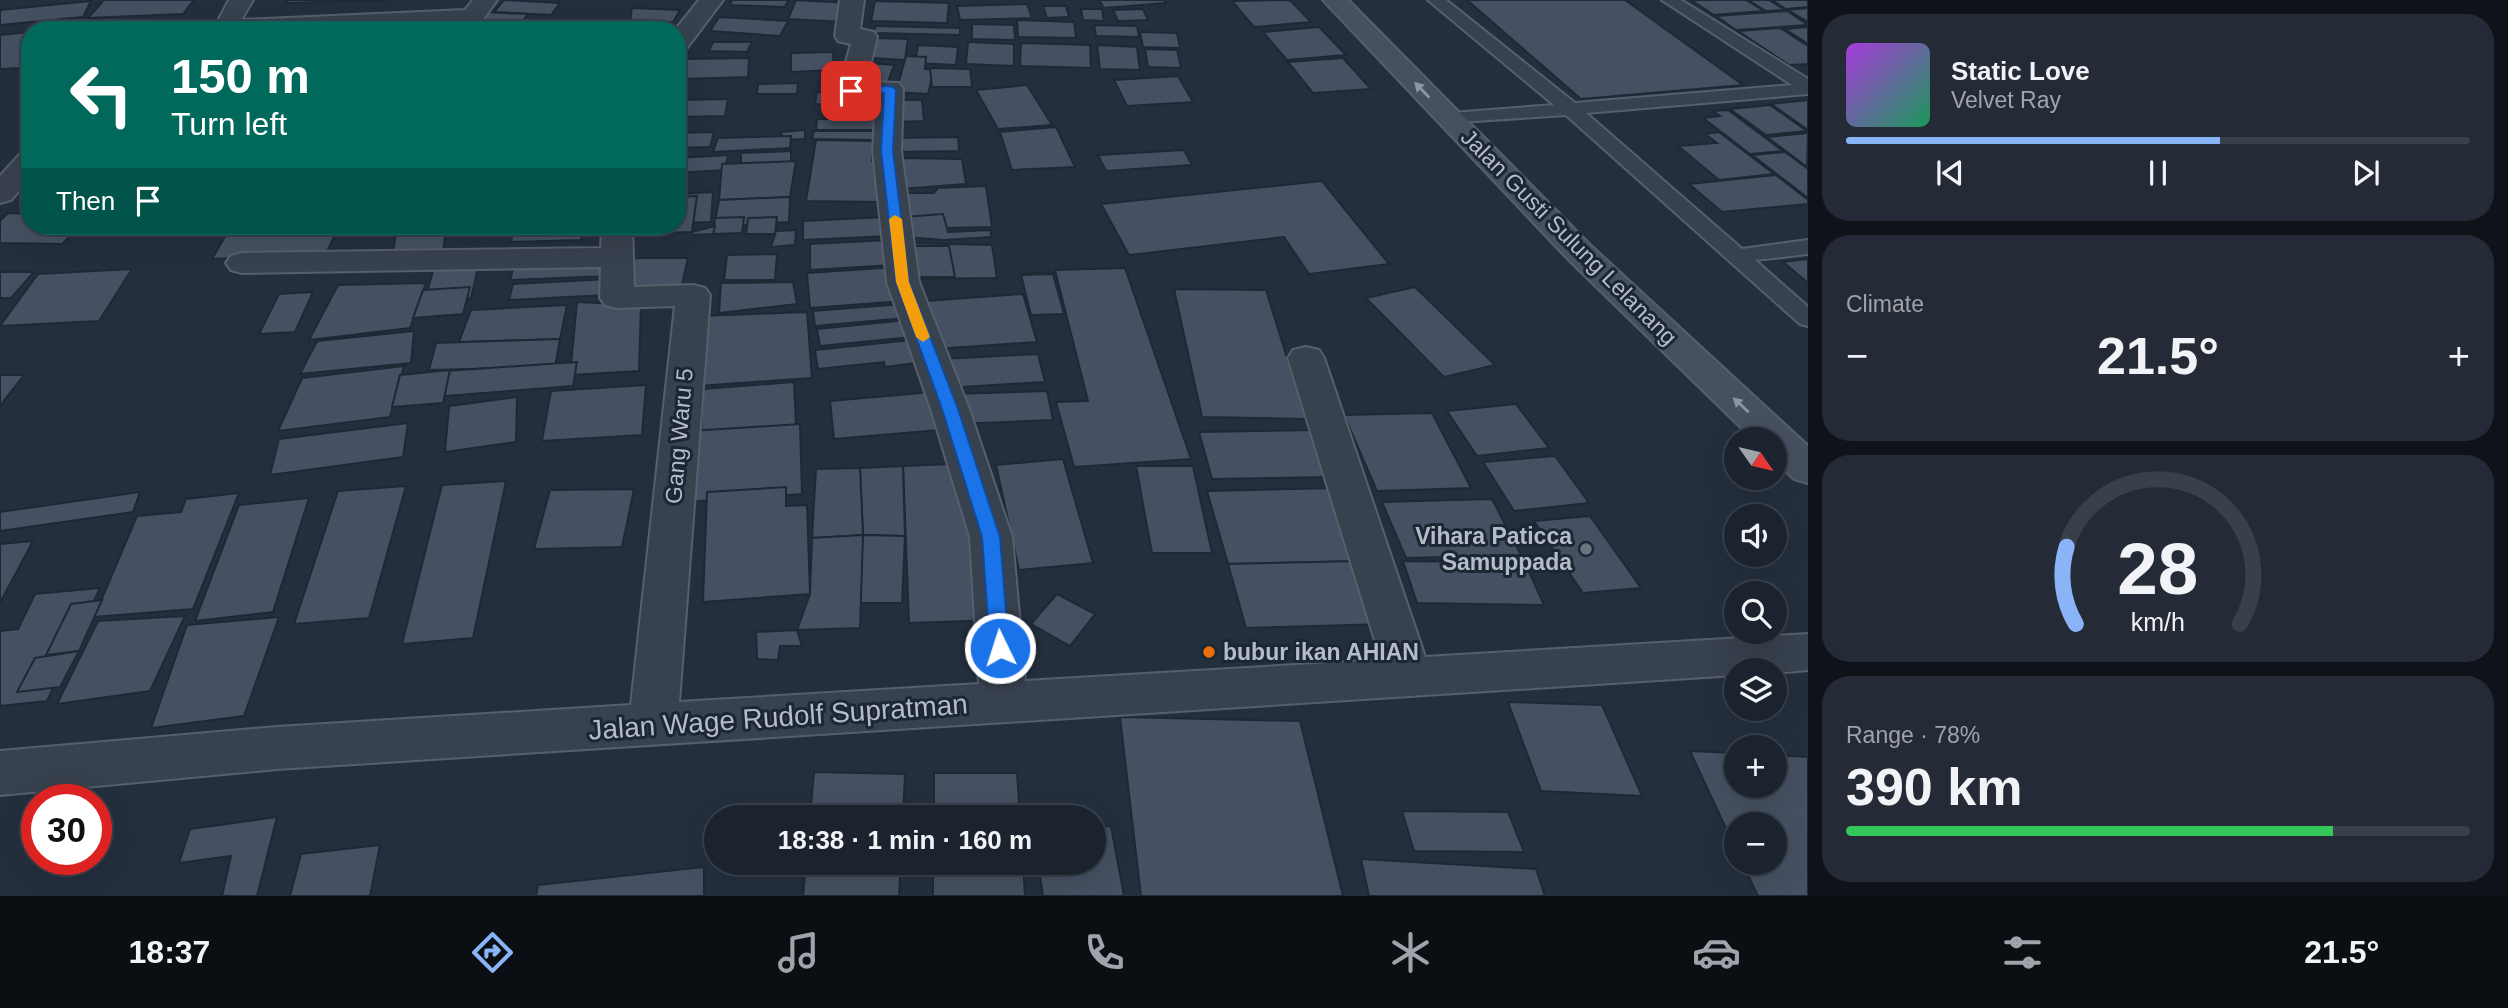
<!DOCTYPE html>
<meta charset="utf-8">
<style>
body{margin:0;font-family:Arial,sans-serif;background:#242b36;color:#f1f3f6;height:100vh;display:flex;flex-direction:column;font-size:26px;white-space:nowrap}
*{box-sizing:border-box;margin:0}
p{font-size:23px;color:#a0a4aa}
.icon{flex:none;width:38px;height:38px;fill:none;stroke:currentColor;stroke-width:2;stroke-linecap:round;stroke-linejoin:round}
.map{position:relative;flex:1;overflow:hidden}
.panel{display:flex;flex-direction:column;gap:14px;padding:14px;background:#0f1319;width:700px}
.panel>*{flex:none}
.guide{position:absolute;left:21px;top:21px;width:665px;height:214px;border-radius:28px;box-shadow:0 7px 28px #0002,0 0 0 2px #39404a;background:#00695c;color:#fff;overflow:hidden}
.needle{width:46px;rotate:124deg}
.fabs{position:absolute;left:1724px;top:427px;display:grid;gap:14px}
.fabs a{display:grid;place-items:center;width:63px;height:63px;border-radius:50%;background:#1b232e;box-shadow:0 7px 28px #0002,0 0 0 2px #39404a;font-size:35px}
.speed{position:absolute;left:21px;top:784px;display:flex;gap:14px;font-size:35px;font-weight:700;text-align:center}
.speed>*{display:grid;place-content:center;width:91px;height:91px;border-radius:50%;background:#1b232e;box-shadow:0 7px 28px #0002,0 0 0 2px #39404a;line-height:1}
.speed .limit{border:10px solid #d22;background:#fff;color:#111}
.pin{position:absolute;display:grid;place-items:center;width:60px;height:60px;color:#fff;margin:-30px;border-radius:14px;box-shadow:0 4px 10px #0006}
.me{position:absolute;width:77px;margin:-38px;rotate:356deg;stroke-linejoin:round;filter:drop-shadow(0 0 5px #0008)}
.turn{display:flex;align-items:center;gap:24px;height:147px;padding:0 35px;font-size:32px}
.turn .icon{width:91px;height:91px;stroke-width:2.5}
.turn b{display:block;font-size:49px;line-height:60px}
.then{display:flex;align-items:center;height:66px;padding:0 35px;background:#0003;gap:14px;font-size:26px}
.big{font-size:52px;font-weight:600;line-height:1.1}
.panel .tile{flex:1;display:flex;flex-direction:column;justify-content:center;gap:10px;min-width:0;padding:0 24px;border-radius:28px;background:#242b36}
.panel .dial{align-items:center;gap:0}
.dial svg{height:182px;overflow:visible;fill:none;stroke:#39404a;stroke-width:7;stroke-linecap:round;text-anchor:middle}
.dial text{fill:#f1f3f6;stroke:none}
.song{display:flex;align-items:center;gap:21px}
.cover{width:84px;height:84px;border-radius:10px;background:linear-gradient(135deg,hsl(280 70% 55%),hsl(150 70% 35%))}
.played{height:7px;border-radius:4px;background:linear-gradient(90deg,#8ab4f8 60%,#39404a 60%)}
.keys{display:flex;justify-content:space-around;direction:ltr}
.heat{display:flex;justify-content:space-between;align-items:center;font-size:38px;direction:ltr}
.charge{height:10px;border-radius:5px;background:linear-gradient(90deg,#34c759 78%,#39404a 0)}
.trip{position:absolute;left:704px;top:805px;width:402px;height:70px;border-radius:35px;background:#1b232e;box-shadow:0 7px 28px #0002,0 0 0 2px #39404a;font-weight:600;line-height:70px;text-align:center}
.tab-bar{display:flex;height:112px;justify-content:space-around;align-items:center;background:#0b0e12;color:#a0a4aa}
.tab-bar .icon{width:49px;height:49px}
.tab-bar .active{color:#8ab4f8}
.tab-bar b{font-size:32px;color:#f1f3f6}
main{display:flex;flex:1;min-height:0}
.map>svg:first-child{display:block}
.building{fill:#455162;stroke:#1f2835;stroke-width:2}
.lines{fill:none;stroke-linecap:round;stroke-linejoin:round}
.lane-casing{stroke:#565f6c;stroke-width:4}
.street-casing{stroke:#565f6c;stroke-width:4}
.secondary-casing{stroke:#565f6c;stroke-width:4}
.lane{fill:#38414e;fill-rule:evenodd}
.street{fill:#38414e;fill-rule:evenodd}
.secondary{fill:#465061;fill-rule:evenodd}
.oneway{fill:#8e96a5}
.route{fill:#1a73e8;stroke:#114b97;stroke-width:2}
.slow{fill:#f59e0b}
.worship-dot{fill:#6b7280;stroke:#1d2633;stroke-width:2.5}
.food-dot{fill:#e8710a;stroke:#1d2633;stroke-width:2.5}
.labels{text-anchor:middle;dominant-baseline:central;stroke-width:6;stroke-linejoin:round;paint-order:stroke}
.street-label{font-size:23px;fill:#b4bcc9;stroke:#1d2633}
.poi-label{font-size:23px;font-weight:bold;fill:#b4bcc9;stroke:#1d2633;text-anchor:end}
.near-street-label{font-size:28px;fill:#b4bcc9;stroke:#1d2633}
</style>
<main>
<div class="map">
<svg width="1808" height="896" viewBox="0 0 1808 896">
<rect width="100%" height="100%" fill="#242f3e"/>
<!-- building -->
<g class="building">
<polygon points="104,0 194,0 183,14 88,18"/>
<polygon points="288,0 390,0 285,3"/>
<polygon points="504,0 560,3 551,15 494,12"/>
<polygon points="732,0 788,0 785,7 730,5"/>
<polygon points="796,0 850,3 844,22 788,19"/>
<polygon points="1099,0 1164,0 1166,3 1104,8"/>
<polygon points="1290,0 1311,22 1254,27 1232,1"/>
<polygon points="1467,0 1625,0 1743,85 1581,99"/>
<polygon points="1691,0 1746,0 1764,11 1714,15"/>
<polygon points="1748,0 1769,0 1785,10 1766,11"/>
<polygon points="1772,0 1808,0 1808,7 1786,9"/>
<polygon points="91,1 83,17 0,25 0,10"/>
<polygon points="875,1 949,3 947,23 871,21"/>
<polygon points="1027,4 1032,18 960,20 957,6"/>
<polygon points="1043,6 1066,6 1069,17 1047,18"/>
<polygon points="632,8 680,10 673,22 630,21"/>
<polygon points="1808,8 1808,22 1788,10"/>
<polygon points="1081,9 1102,9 1104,21 1083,20"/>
<polygon points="1143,9 1148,20 1118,21 1113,10"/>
<polygon points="1787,11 1808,25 1736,30 1716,16"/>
<polygon points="481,12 528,14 520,25 472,23"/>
<polygon points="719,17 788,21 780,36 710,31"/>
<polygon points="1017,20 1074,22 1076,38 1018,37"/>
<polygon points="135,24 132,30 75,30 76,29"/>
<polygon points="972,24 1014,25 1015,40 972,39"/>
<polygon points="1094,25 1137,26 1139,37 1096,36"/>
<polygon points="875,26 960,28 960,35 874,33"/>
<polygon points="1319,27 1346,55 1287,60 1263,32"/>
<polygon points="1808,27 1808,44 1785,29"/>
<polygon points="1780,28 1808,46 1808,64 1789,65 1738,31"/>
<polygon points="30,32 30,57 21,68 0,69 0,35"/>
<polygon points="1140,32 1177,33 1180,48 1143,47"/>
<polygon points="876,38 908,39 905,60 872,58"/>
<polygon points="713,42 752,42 747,52 709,51"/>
<polygon points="968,42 1014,44 1014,66 966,64"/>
<polygon points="1021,43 1090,45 1091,68 1020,66"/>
<polygon points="918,45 958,47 956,65 915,63"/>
<polygon points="1097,45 1137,47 1140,70 1100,69"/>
<polygon points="1145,49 1177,50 1181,68 1148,67"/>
<polygon points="833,52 834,70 791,72 791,53"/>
<polygon points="906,56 926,57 925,69 934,69 928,94 896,92"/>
<polygon points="749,58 748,77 680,79 684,59"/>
<polygon points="1343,58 1371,89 1313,93 1288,62"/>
<polygon points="870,63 894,65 886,87 862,85"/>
<polygon points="930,68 970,69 972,87 932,87"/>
<polygon points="1178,76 1193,102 1127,106 1114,80"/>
<polygon points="798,83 797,94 757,94 758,84"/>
<polygon points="1027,85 1052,125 998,129 976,90"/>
<polygon points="817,92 887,94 886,105 815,104"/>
<polygon points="728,99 725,116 677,117 677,100"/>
<polygon points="892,100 922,100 924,121 893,122"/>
<polygon points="1808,100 1808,130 1771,104"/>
<polygon points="1770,105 1807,131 1766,135 1730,109"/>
<polygon points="832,106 879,107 877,116 830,115"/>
<polygon points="1728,110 1783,151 1750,154 1703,118 1720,116 1713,111"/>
<polygon points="817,119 879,119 879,130 816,130"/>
<polygon points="1056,127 1075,167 1012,170 1000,132"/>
<polygon points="805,130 805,139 783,140 781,132"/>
<polygon points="814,131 879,131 878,140 812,139"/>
<polygon points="714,132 710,147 677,148 677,133"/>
<polygon points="1719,132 1774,174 1719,180 1678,146 1717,143 1705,134"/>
<polygon points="1808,133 1807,167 1767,137"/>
<polygon points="791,136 790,148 713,152 718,138"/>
<polygon points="958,137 959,151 894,152 893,138"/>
<polygon points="816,140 873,141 872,161 883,161 881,202 806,201"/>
<polygon points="1184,150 1192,165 1106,171 1098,155"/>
<polygon points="791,151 791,166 741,168 741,153"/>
<polygon points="1785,152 1808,169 1808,198 1752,155"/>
<polygon points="728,155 725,170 677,173 677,158"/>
<polygon points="900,158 962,159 966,184 901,189"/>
<polygon points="796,161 790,197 719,200 722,164"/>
<polygon points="1776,175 1808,200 1808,204 1722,212 1689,184"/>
<polygon points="1322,181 1389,264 1309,274 1284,237 1129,255 1101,204"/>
<polygon points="986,186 992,227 897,229 899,193 934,193 938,188"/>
<polygon points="713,192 711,222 677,223 677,194"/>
<polygon points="697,196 692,232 626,234 627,226 677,226 677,197"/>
<polygon points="790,197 789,222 714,227 719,200"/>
<polygon points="8,213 30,214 30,226 80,226 62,244 0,243 0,221"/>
<polygon points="943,214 948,232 991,230 991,237 944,240 906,237 903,217"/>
<polygon points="744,217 742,233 713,234 715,218"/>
<polygon points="777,217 775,234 746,234 748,218"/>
<polygon points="887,217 889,236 803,240 803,221"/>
<polygon points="231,226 339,226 326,254 212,259"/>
<polygon points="397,226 446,226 443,253 392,259"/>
<polygon points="715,226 713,234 693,235 692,232"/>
<polygon points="584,227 581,240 511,242 513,230"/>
<polygon points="796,230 795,245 771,247 776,231"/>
<polygon points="890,240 893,265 810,270 810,244"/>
<polygon points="902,243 992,245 997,278 908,279"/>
<polygon points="908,246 949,246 955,277 914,277"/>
<polygon points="777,254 775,280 724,280 727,255"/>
<polygon points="481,255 471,298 424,302 437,258"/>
<polygon points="635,258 688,258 681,289 627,289"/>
<polygon points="1808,259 1808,283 1783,262"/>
<polygon points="611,262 609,276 510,280 514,266"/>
<polygon points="897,267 904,301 810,308 807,273"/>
<polygon points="1125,268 1191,459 1074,467 1056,402 1088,401 1055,270"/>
<polygon points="132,269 99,321 0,326 38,274"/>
<polygon points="0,272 34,272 11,298 0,298"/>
<polygon points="1049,272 1060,313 1035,313 1024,274"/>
<polygon points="1053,274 1064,314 1031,315 1021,275"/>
<polygon points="609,279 607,295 509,300 513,284"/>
<polygon points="793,282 797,304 719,313 721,283"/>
<polygon points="426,283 410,328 309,340 338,285"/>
<polygon points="470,287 463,314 413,318 423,290"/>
<polygon points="1415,287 1495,365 1444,377 1366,298"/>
<polygon points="1174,289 1266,290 1306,419 1202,417"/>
<polygon points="313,292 295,332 259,334 279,294"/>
<polygon points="1023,294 1037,342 934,349 925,301"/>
<polygon points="577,302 641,305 639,371 570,375"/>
<polygon points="903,304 906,318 815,326 813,311"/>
<polygon points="567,305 560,339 459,342 471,310"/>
<polygon points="807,312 812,378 698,386 701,316"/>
<polygon points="907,320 912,337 820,346 817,329"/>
<polygon points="414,331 411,363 300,374 317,341"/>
<polygon points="560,339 555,367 429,370 436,343"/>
<polygon points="911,340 916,363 885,367 884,362 818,369 815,350"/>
<polygon points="1038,354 1045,382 945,388 940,359"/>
<polygon points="577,362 573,386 445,396 446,371"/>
<polygon points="404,366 390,417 278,431 302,378"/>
<polygon points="450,370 443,403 392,407 400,375"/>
<polygon points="0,375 24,375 0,406"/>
<polygon points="794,382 796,426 701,432 703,389"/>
<polygon points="646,385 642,435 542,441 551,391"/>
<polygon points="1047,391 1053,420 958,424 954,394"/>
<polygon points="932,392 939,430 834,439 830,401"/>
<polygon points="517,397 516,442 445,452 449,406"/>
<polygon points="1516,404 1549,448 1477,456 1447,411"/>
<polygon points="1432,413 1471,488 1377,491 1344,415"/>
<polygon points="408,423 403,457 270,475 279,439"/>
<polygon points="800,424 802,494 685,502 690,431"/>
<polygon points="1316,430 1335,477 1212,479 1199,432"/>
<polygon points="1555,456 1589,503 1514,511 1483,462"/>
<polygon points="1063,459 1093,563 1019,570 996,465"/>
<polygon points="978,463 995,620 909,623 903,466"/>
<polygon points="903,466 905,536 863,535 860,468"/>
<polygon points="1136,466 1193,466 1212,553 1152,553"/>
<polygon points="860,468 863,535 812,538 816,469"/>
<polygon points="506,481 473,638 402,644 442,485"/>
<polygon points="406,486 369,618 294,624 338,491"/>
<polygon points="786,487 786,506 807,505 810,594 703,602 707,492"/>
<polygon points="1333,488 1362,561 1228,564 1207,491"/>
<polygon points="634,489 622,547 534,549 550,490"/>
<polygon points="140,492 133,512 0,531 0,512"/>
<polygon points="239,493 193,609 94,617 137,516 181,512 186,499"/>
<polygon points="309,498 273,612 195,621 239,505"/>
<polygon points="1492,499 1521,555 1406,558 1382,502"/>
<polygon points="1590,516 1641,588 1583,593 1534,521"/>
<polygon points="863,535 905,536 902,603 858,603"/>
<polygon points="863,535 860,628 797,630 810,594 812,538"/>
<polygon points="33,541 0,603 0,544"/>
<polygon points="1362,561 1386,624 1246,628 1228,564"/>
<polygon points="1403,561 1525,563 1544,605 1417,603"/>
<polygon points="100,588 47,701 0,706 0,631 18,629 35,594"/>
<polygon points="1057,594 1095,614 1070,646 1031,624"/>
<polygon points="102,600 79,651 46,655 71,604"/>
<polygon points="185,616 150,691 57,704 98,621"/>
<polygon points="279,617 244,716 151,728 187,625"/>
<polygon points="797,630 802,646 780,646 778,660 757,659 756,632"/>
<polygon points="79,651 60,687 17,692 35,658"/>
<polygon points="1508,702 1602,705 1642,796 1541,791"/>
<polygon points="1120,717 1300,721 1343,896 1141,896"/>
<polygon points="1690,751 1736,753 1736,786 1774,786 1774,755 1808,757 1808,896 1758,896 1742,863 1774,863 1774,824 1736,824 1736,850"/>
<polygon points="814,772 905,774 903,817 810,817"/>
<polygon points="934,773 1017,773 1020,817 934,817"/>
<polygon points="1402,811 1508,812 1524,852 1414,851"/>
<polygon points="277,817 257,896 222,896 231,856 179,863 190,829"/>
<polygon points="1111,826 1124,896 1043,896 1038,863 1094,863 1094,827"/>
<polygon points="380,845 370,896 290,896 301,854"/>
<polygon points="1361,859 1536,869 1545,896 1369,896"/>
<polygon points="806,863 901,863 899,896 803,896"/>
<polygon points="933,863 1023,863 1025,896 933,896"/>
<polygon points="704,867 704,896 536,896 538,885"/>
</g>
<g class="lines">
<defs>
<polygon id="lane" points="1428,0 1446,0 1575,103 1792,85 1662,0 1681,0 1808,79 1808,94 1586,113 1742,249 1808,240 1808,254 1755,260 1808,307 1808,326 1800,324 1566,115 1444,123 1442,119 1451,113 1554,105"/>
<g id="street">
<polygon points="229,0 253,0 241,20 465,10 473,0 497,0 481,22 472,24 349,30 213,30"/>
<polygon points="699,0 723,0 686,49 677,51 675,30"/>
<polygon points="840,0 864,0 860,29 874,32 877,37 866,82 899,83 903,89 901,151 919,282 969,409 1012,537 1025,681 1381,660 1288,358 1293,350 1306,347 1319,350 1324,358 1425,657 1808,634 1808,670 1774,673 1774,670 1736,670 1736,675 277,769 0,795 0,751 277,727 631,705 675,306 617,308 605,305 600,298 601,267 242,273 231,270 226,263 231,256 242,253 601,248 602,226 632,226 634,287 693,285 705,288 710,295 679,702 979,684 970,537 931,409 887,282 873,151 876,98 842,97 838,91 851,44 838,41 835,36"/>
<polygon points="30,151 30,178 11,200 0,203 0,176 20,154"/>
</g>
<polygon id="secondary" points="1323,0 1348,0 1590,245 1808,446 1808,483 1794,479 1774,460 1774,439 1753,439 1568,259"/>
</defs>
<!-- lane casing -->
<use href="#lane" class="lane-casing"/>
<!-- street casing -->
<use href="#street" class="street-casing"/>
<!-- secondary casing -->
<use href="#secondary" class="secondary-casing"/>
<!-- lane -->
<use href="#lane" class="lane"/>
<!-- street -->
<use href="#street" class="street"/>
<!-- secondary -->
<use href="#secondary" class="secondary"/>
</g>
<!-- one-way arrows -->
<defs><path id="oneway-solid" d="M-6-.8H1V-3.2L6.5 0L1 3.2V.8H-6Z" transform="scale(1.75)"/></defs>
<g class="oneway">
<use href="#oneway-solid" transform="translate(1422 90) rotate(-134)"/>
<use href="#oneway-solid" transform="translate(1741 405) rotate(-137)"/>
</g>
<!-- route -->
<polygon class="route" points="890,86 896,89 893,151 909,282 958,409 1000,537 1009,648 1006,653 1000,655 993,653 990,648 982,537 942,409 896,282 881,151 884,93 851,94 846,91 851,87"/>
<!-- slow -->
<polygon class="slow" points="895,215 902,219 909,282 930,337 923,342 916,337 896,282 889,219"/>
<!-- markers -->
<circle class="worship-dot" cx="1586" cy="549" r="7"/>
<circle class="food-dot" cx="1209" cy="652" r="7"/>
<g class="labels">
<!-- street labels -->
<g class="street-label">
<text transform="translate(1569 237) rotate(45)">Jalan Gusti Sulung Lelanang</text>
<text transform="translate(679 436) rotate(-85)">Gang Waru 5</text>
</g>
<!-- poi labels -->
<g class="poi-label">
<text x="1572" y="536">Vihara Paticca<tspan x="1572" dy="26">Samuppada</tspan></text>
<text x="1223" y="652" text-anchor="start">bubur ikan AHIAN</text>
</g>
<!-- near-street labels -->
<g class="near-street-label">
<text transform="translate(778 717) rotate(-4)">Jalan Wage Rudolf Supratman</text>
</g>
</g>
</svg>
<div class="fabs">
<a><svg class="needle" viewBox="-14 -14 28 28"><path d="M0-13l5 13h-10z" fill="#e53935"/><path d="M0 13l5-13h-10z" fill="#a0a4aa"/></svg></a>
<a><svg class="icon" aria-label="sound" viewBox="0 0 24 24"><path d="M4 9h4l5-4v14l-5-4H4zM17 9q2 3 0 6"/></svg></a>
<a><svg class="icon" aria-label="search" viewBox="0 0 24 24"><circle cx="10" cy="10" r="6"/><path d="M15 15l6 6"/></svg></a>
<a><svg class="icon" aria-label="layers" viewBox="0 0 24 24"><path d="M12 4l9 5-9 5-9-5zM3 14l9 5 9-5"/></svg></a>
<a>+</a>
<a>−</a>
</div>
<div class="speed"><div class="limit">30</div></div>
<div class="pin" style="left:851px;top:91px;background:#d93025"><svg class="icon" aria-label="arrive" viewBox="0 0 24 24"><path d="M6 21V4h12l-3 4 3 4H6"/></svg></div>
<svg class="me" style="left:1000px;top:648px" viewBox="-20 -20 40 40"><circle r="17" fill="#1a73e8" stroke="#fff" stroke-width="3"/><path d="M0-11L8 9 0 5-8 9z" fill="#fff"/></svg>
<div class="trip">18:38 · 1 min · 160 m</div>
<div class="guide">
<div class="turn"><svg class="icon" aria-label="left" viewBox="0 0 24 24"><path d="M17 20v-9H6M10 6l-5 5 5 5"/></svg><div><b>150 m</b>Turn left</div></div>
<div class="then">Then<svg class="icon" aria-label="arrive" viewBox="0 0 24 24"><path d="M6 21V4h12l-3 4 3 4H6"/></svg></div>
</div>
</div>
<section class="panel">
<div class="tile">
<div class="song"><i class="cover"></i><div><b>Static Love</b><p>Velvet Ray</p></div></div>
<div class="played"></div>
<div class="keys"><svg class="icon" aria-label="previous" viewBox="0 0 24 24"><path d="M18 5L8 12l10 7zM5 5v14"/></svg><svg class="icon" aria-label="pause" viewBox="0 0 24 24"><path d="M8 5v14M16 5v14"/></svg><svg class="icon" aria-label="next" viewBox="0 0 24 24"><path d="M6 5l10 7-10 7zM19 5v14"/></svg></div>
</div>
<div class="tile"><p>Climate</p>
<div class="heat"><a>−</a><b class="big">21.5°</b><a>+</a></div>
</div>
<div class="tile dial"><svg viewBox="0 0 100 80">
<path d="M14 69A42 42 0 1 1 86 69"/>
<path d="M14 69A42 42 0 0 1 10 35" stroke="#8ab4f8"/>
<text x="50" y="56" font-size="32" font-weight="700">28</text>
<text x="50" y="72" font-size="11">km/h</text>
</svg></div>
<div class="tile"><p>Range · 78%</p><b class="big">390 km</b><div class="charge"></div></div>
</section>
</main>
<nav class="tab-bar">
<b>18:37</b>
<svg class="icon active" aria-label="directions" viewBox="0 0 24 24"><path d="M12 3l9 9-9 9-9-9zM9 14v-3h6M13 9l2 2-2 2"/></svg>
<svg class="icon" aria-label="music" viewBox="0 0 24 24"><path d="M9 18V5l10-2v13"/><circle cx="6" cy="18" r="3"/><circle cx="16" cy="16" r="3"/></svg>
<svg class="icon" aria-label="phone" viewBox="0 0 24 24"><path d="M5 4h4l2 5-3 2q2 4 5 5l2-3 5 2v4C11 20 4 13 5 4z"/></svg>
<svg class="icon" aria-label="climate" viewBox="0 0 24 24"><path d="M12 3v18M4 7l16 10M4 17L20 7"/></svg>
<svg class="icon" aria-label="car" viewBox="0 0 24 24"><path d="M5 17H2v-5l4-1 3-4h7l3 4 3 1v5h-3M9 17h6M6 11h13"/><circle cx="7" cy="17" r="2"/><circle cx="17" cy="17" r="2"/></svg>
<svg class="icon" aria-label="filters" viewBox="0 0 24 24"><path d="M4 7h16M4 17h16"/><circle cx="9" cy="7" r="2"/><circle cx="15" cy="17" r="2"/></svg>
<b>21.5°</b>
</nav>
